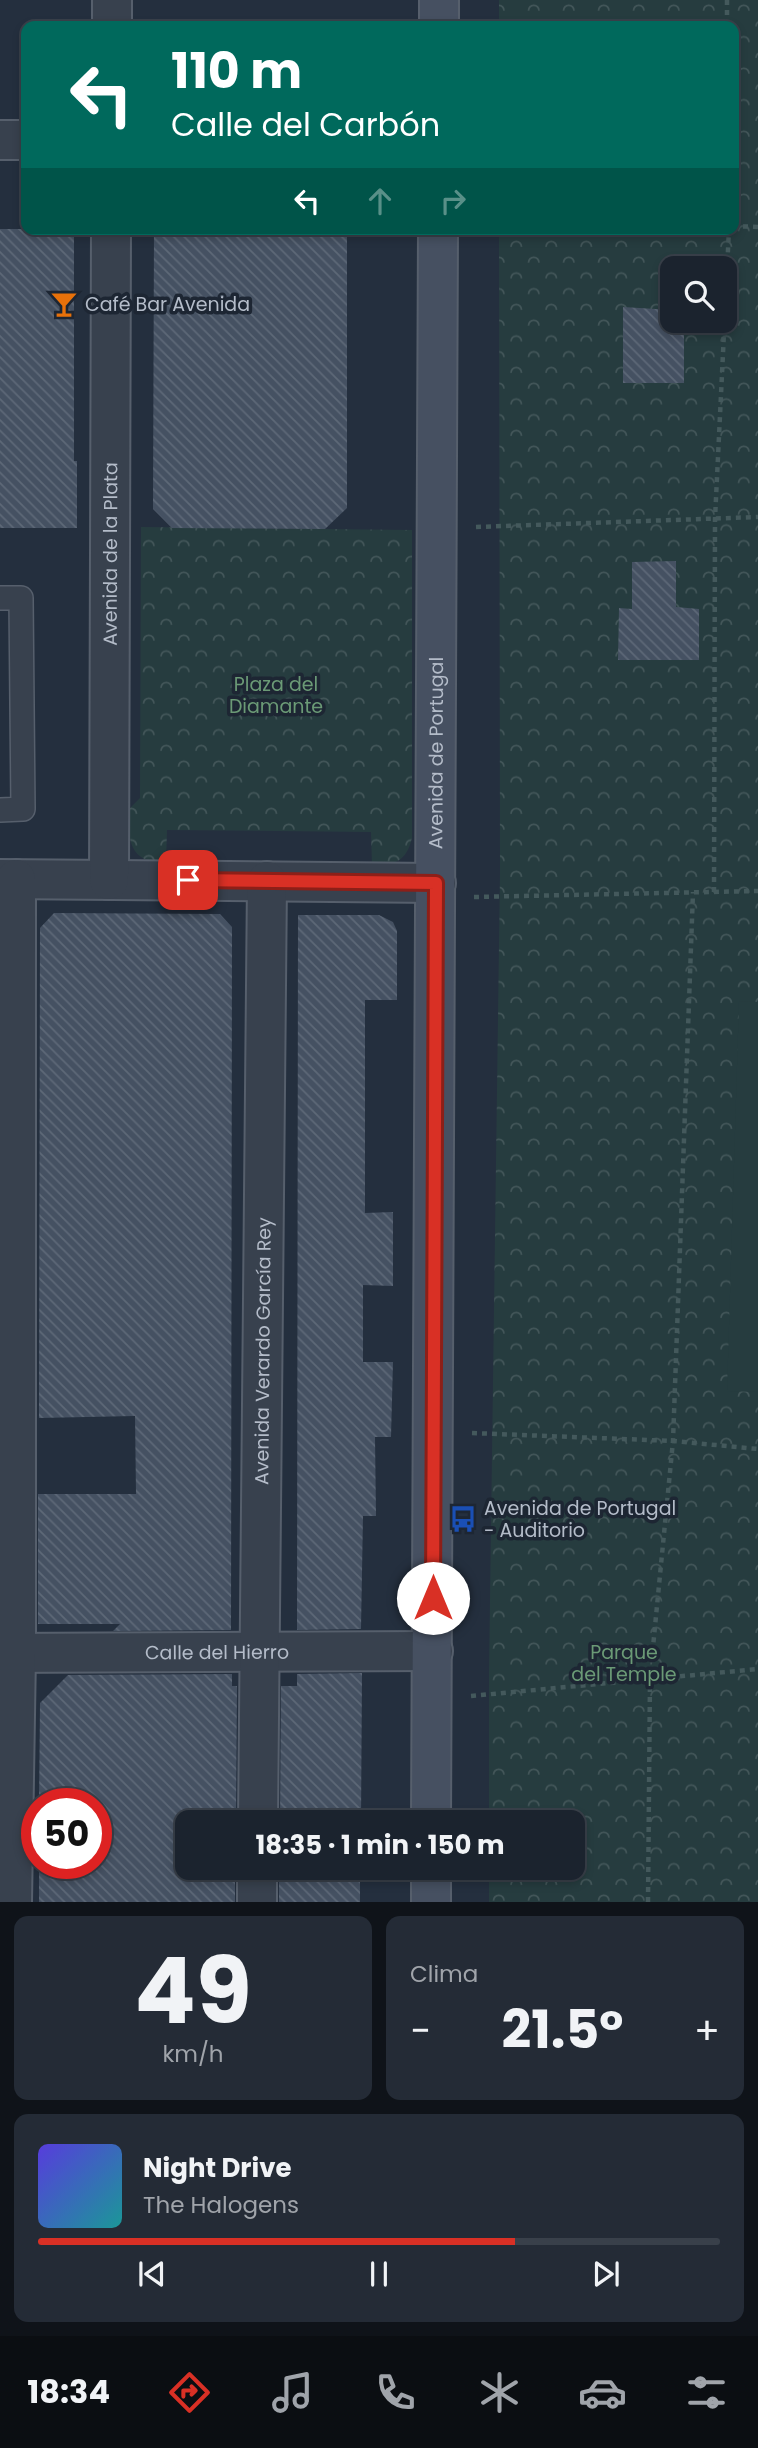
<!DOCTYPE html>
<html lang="es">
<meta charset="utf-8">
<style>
body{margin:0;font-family:Poppins,sans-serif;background:#242b36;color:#f1f3f6;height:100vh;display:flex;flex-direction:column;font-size:26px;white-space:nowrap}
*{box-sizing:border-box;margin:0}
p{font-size:23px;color:#a0a4aa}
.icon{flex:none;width:38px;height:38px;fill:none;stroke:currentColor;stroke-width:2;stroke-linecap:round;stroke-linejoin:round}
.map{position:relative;height:1902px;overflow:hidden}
.sheet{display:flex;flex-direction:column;gap:14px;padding:14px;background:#0f1319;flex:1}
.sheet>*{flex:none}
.top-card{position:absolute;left:21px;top:21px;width:718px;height:214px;border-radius:14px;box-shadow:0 4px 10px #0003,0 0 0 2px #39404a;background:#00695c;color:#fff;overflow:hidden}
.fabs{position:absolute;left:660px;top:256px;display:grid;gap:14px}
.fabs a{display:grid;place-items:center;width:77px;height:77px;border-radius:14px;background:#1b232e;box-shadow:0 4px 10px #0003,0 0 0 2px #39404a;font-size:35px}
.speed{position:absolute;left:21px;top:1788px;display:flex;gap:14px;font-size:35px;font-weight:700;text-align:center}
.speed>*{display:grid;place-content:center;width:91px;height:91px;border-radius:50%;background:#1b232e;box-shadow:0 4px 10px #0003,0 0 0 2px #39404a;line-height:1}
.speed .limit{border:10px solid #d22;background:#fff;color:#111}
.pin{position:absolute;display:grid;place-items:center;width:60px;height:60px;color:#fff;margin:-30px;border-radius:14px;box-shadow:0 4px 10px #0006}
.me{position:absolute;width:77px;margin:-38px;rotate:0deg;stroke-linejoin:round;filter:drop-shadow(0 0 5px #0008)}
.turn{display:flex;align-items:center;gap:24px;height:147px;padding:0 35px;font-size:32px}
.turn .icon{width:91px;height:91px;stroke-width:2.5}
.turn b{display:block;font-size:49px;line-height:60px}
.lanes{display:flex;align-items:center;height:66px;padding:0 35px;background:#0003;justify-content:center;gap:35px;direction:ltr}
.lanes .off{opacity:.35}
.big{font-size:52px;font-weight:700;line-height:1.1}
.sheet .widget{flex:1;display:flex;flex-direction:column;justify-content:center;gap:10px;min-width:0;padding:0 24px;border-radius:14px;background:#242b36}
.sheet .dial{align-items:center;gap:0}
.dial b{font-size:91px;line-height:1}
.song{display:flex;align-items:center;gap:21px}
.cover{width:84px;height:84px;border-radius:10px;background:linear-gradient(135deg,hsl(250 70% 55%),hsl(180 70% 35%))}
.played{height:7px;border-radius:4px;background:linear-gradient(90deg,#d93025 70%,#39404a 70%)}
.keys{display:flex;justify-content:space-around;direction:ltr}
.heat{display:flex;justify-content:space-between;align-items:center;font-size:38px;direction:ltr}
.sheet .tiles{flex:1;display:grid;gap:14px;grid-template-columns:1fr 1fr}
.widget:last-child{grid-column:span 2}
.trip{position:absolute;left:175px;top:1810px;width:410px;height:70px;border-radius:14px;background:#1b232e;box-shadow:0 4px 10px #0003,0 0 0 2px #39404a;font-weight:700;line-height:70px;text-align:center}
.dock{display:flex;height:112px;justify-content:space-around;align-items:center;background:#0b0e12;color:#a0a4aa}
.dock .icon{width:49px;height:49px}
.dock .active{color:#d93025}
.dock b{font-size:32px;color:#f1f3f6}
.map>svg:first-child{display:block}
.park{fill:url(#park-crowns);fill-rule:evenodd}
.garden{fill:#263c3f}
.building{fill:url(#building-back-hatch)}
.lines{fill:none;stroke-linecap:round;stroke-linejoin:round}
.lane-casing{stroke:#565f6c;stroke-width:26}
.street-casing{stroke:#565f6c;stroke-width:42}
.secondary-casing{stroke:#565f6c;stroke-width:42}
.path{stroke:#44595c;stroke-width:4.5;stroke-dasharray:5 5;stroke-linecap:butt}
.lane{stroke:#38414e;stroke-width:23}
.street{stroke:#38414e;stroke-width:38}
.secondary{stroke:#465061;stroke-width:38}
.route-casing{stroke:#8d1f18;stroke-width:18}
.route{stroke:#d93025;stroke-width:12}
.labels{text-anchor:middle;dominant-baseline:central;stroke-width:7;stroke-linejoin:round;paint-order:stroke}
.poi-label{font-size:19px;fill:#b4bcc9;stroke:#1d2633;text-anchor:start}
.street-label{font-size:19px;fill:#b4bcc9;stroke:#1d2633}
.park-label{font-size:19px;fill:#6b9a76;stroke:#1d2633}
</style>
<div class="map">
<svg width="758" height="1902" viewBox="0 0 758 1902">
<defs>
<pattern id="park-crowns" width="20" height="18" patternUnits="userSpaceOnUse" patternTransform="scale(1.75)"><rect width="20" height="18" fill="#263c3f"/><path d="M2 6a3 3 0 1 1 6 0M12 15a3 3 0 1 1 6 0" fill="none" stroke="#435659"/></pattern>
<pattern id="building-back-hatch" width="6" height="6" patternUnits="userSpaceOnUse" patternTransform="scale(1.75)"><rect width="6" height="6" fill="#455162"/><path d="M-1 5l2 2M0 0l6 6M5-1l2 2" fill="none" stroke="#5d6877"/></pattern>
</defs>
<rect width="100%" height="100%" fill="#242f3e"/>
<!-- park -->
<g class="park">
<path d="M499,0H758V1902H489V1867H572V1822H489V1675L500,872L499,229H733V26H499ZM672,268H724V320H672Z"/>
<path d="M141,527L412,530V838C406,862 395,865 372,865L371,832L167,830L166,863C129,863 128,840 128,810L140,798Z"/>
</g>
<!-- garden -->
<polygon class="garden" points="739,1001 758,1002 758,1392 727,1391"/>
<!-- building -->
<g class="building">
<polygon points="0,229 74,229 74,461 77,461 77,528 0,528"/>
<polygon points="154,229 347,229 347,508 325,529 172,528 153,509"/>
<polygon points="623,307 672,310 672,320 684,320 684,383 623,383"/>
<polygon points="676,561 676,607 699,609 699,660 618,660 619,608 632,609 632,562"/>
<polygon points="54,913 220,914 232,927 231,1630 113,1631 120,1624 38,1624 38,1494 136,1494 135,1416 39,1418 40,928"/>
<polygon points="298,915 379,915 393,922 397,931 397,1000 365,1000 365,1213 393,1212 393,1286 363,1285 363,1362 393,1362 391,1437 375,1437 376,1516 363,1516 361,1629 297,1630"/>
<polygon points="362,1673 361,1822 280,1822 281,1686 297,1686 297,1674"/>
<polygon points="232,1674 232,1686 237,1686 236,1822 187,1822 187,1867 235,1867 235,1902 39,1902 39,1864 96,1864 96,1804 39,1804 40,1703 68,1675"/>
<rect x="279" y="1867" width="81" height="35"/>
</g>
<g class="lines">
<defs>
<polyline id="lane" points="0,598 21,598 23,809 0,810"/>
<g id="street">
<polyline points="112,26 112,0"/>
<polyline points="0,140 26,140"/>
<polyline points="0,879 436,883"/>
<path id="s1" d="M109,880L111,229"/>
<path id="s2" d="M0,1653L433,1651"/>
<path id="s3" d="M258,1822L267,881"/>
<polyline points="12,1902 16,1653 16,879"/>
<polyline points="257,1902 257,1867"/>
</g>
<g id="secondary">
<polyline points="439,26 439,0"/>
<path id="s4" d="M431,1822L438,229"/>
<polyline points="431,1902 431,1867"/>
</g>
</defs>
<!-- lane casing -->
<use href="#lane" class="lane-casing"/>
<!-- street casing -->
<use href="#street" class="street-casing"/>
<!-- secondary casing -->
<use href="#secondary" class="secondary-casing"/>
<!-- path -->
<g class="path">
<polyline points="727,0 727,26"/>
<polyline points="733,226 758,227"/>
<polyline points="476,527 758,517"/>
<polyline points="714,892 715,519 729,229"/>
<polyline points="474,897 758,891"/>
<polyline points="472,1433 673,1441 758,1449"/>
<polyline points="471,1696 758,1669"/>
<polyline points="648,1902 650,1678 673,1441 693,892"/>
</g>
<!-- lane -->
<use href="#lane" class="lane"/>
<!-- street -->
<use href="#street" class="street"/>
<!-- secondary -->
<use href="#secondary" class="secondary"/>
</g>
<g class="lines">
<defs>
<polyline id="route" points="188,880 436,883 433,1598"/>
</defs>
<!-- route casing -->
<use href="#route" class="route-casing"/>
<!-- route -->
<use href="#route" class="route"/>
</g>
<!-- icons -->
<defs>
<symbol id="bar-bare" viewBox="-9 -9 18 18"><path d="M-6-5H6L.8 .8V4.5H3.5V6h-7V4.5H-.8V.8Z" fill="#e8710a" stroke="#1d2633" stroke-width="2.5" paint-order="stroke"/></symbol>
<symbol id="bus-bare" viewBox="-9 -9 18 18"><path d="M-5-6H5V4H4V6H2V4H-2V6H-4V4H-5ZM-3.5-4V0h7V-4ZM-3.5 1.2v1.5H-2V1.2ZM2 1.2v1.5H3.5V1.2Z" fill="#1a4fb4" stroke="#1d2633" stroke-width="2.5" paint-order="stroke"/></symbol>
</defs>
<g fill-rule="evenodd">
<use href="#bar-bare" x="45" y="285" width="38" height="38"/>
<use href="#bus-bare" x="444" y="1500" width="38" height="38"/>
</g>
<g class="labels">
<!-- poi labels -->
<g class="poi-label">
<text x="85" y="304">Café Bar Avenida</text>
<text x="484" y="1508">Avenida de Portugal<tspan x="484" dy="22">- Auditorio</tspan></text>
</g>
<!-- street labels -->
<g class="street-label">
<text stroke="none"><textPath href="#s1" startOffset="326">Avenida de la Plata</textPath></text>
<text stroke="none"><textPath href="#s4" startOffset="1069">Avenida de Portugal</textPath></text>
<text stroke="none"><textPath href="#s3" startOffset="471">Avenida Verardo García Rey</textPath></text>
<text stroke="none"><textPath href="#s2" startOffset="217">Calle del Hierro</textPath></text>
</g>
<!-- park labels -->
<g class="park-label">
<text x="276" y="684">Plaza del<tspan x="276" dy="22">Diamante</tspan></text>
<text x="624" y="1652">Parque<tspan x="624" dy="22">del Temple</tspan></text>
</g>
</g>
</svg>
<div class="fabs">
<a><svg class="icon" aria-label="search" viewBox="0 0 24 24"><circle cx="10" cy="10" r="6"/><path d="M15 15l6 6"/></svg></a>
</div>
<div class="speed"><div class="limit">50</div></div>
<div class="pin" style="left:188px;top:880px;background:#d93025"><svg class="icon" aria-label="arrive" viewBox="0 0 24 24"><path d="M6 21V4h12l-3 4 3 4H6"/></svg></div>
<svg class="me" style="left:433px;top:1598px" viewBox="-20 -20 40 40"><circle r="19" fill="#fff"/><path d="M0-13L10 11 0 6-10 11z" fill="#d93025"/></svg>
<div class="trip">18:35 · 1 min · 150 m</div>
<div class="top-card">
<div class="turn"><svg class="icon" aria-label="left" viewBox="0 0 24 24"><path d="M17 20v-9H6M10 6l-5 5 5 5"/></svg><div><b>110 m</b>Calle del Carbón</div></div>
<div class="lanes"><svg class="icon" aria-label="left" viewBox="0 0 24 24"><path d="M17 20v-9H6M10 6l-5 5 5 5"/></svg><svg class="icon off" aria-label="ahead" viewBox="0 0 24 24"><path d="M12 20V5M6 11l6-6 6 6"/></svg><svg class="icon off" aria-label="right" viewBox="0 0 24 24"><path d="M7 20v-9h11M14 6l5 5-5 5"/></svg></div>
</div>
</div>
<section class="sheet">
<div class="tiles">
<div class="widget dial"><b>49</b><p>km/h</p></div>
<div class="widget"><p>Clima</p>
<div class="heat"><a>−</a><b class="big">21.5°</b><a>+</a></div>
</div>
<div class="widget">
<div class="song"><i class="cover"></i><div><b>Night Drive</b><p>The Halogens</p></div></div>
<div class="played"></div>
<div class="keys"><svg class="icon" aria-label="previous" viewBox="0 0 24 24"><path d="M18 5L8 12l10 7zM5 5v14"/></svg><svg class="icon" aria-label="pause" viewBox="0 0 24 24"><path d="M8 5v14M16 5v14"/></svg><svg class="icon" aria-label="next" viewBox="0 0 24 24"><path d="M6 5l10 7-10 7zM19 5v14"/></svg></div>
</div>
</div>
</section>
<nav class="dock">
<b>18:34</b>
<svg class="icon active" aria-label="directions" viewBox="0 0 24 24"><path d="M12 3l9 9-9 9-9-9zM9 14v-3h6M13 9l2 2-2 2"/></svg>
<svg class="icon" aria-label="music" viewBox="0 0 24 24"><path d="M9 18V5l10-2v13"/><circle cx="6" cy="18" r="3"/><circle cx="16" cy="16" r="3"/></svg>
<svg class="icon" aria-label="phone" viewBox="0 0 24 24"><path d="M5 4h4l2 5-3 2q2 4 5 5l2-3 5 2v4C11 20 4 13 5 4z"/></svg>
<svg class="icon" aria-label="climate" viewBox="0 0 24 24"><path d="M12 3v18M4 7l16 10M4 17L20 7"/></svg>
<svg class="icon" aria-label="car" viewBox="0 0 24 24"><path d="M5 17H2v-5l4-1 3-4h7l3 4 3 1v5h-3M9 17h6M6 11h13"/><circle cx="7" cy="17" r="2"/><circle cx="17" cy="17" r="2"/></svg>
<svg class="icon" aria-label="filters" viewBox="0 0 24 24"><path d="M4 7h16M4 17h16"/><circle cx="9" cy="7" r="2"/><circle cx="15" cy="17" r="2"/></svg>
</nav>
